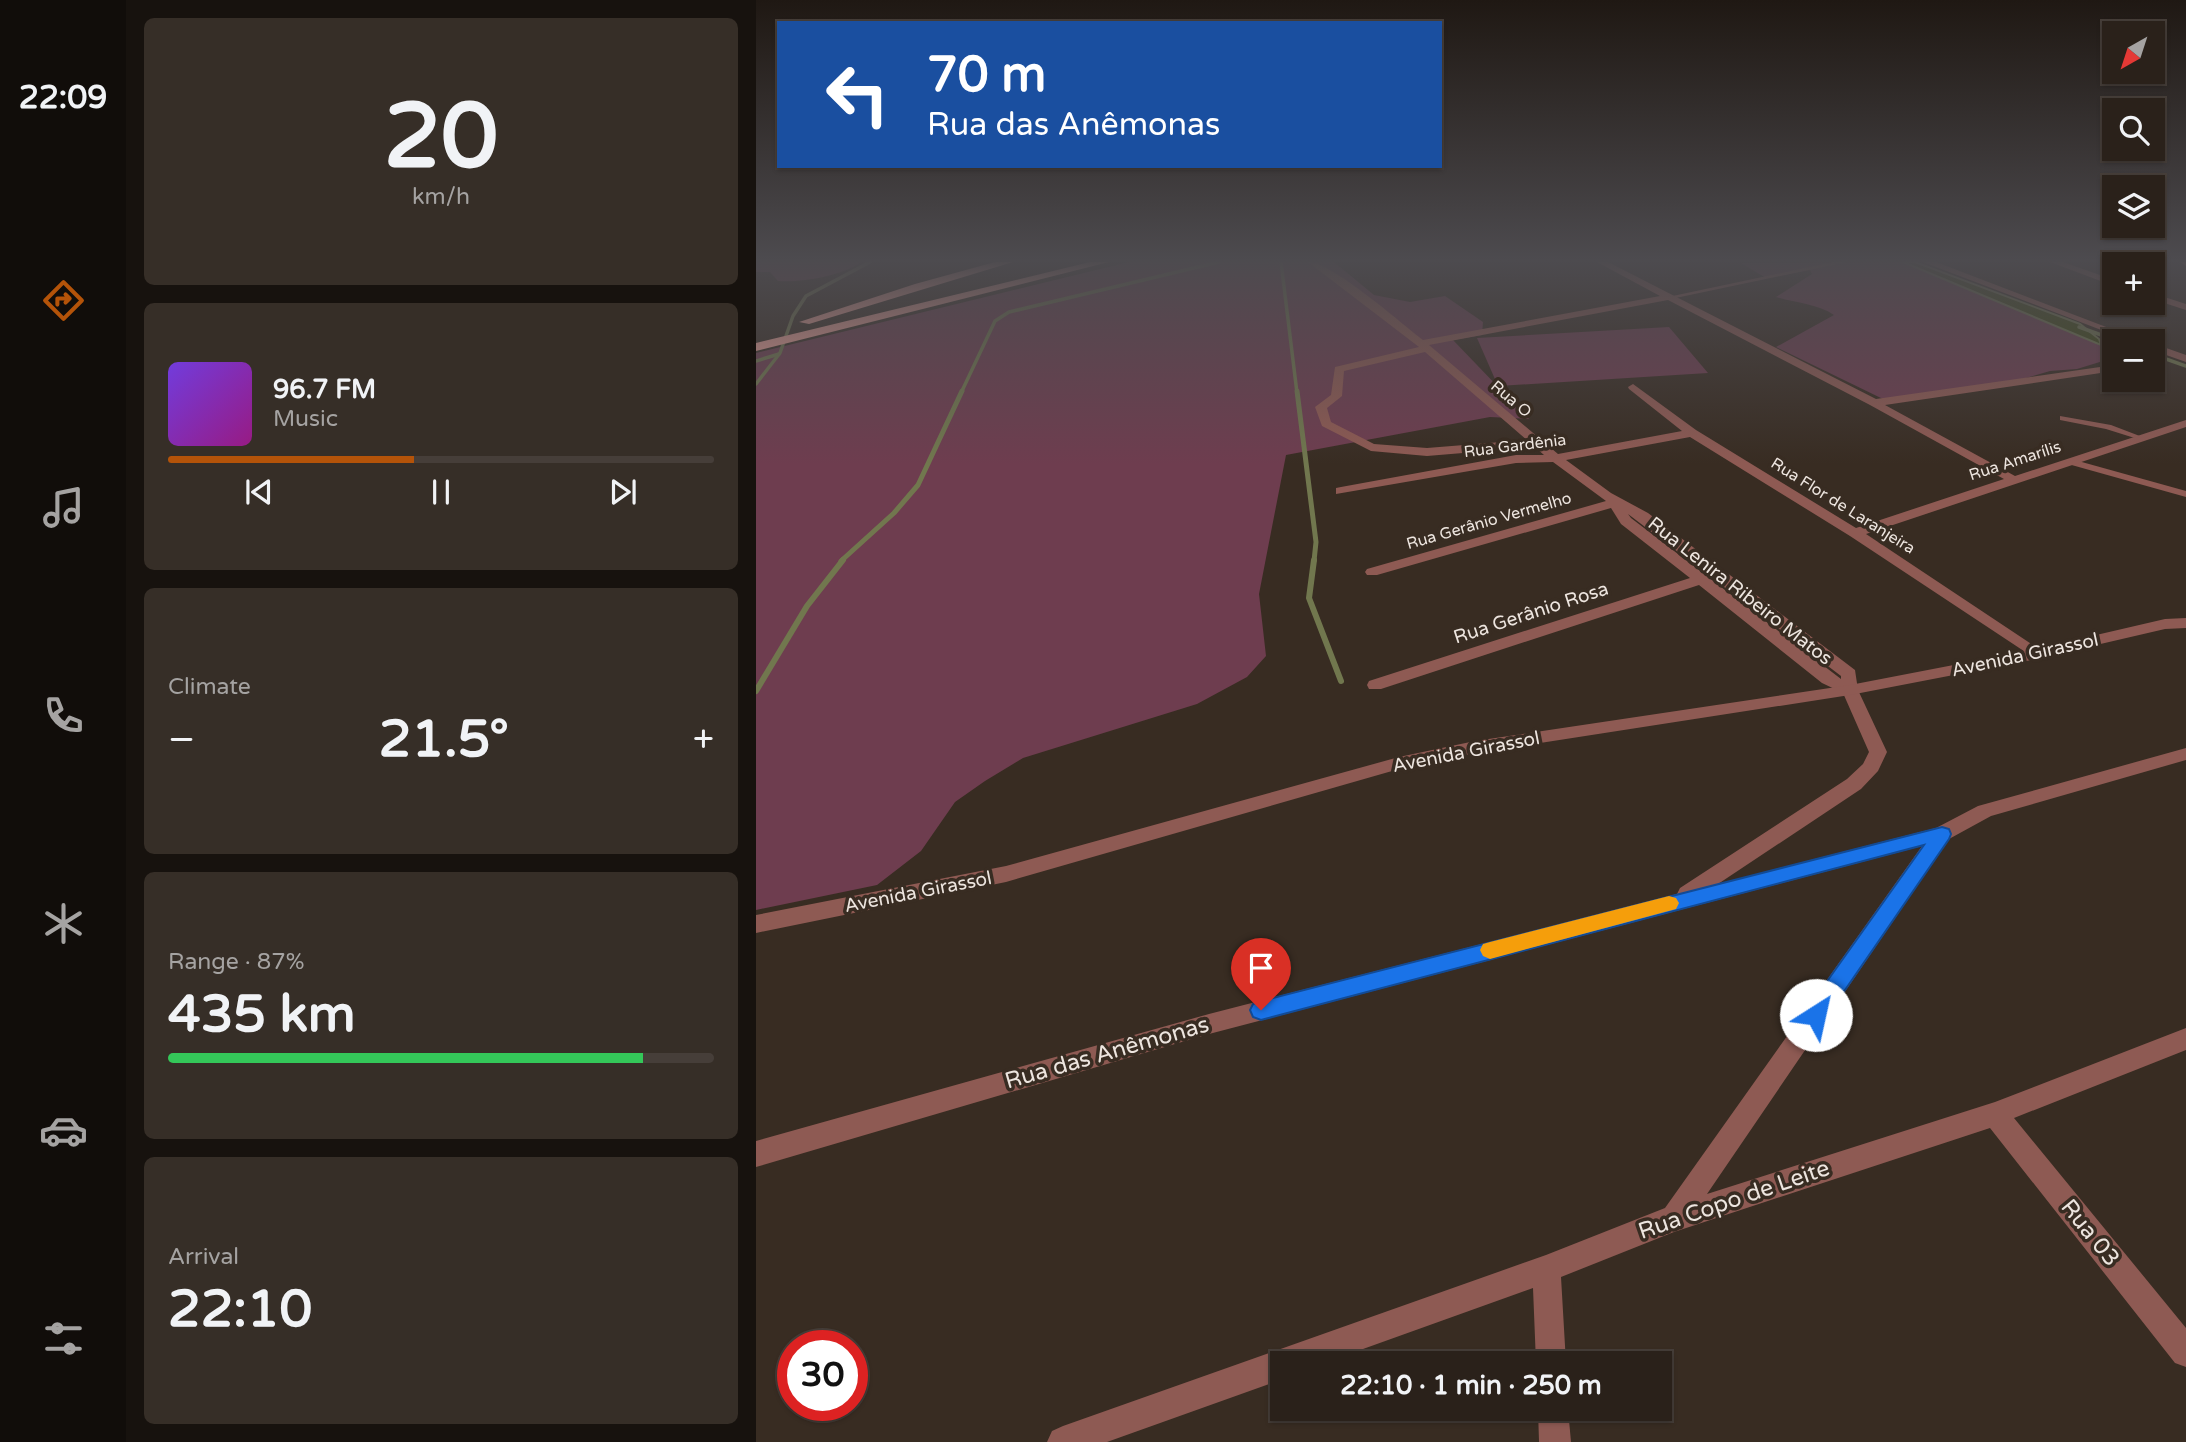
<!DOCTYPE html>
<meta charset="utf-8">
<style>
body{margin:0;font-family:"Varela Round",sans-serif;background:#362e27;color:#f1f3f6;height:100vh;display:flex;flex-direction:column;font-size:26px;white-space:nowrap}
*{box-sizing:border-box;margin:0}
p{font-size:23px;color:#a5a3a2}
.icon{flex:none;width:38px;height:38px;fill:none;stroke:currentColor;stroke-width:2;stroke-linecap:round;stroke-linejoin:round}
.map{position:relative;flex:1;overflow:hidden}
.side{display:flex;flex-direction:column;gap:18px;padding:18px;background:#17120e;width:630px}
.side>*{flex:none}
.top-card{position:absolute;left:21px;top:21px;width:665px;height:147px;border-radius:0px;box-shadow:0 2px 5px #0004,0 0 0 2px #463e39;background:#1a4fa0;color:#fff;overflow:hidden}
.needle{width:46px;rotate:219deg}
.controls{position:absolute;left:1346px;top:21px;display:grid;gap:14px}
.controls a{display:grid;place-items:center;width:63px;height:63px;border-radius:0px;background:#2a211a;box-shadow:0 2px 5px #0004,0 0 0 2px #463e39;font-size:35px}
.speed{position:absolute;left:21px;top:1330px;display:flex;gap:14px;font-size:35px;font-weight:700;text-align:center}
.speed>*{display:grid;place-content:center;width:91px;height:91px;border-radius:50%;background:#2a211a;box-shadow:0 2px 5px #0004,0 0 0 2px #463e39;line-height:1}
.speed .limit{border:10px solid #d22;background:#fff;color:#111}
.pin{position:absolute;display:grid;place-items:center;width:60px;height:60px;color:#fff;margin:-72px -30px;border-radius:50% 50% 50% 0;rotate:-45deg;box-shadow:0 0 7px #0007}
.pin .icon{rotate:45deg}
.me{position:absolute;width:77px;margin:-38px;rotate:35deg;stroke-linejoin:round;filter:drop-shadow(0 0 5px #0008)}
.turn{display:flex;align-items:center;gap:24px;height:147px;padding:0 35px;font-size:32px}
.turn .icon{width:91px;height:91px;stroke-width:2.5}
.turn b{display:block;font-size:49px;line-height:60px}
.big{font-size:52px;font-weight:800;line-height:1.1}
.side .card{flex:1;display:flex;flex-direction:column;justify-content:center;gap:10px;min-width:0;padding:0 24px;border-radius:10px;background:#362e27}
.side .dial{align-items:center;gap:0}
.dial b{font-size:91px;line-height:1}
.song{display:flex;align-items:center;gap:21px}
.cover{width:84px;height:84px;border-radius:10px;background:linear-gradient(135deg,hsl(260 70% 55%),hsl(310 70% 35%))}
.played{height:7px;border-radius:4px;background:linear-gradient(90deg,#b45309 45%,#463e39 45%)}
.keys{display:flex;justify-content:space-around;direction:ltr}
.heat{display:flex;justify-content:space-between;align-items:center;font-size:38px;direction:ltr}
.charge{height:10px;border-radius:5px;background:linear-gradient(90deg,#34c759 87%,#463e39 0)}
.trip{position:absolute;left:514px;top:1351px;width:402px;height:70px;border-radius:0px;background:#2a211a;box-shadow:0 2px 5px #0004,0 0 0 2px #463e39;font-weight:800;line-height:70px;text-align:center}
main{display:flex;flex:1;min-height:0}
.dock{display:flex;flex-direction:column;width:126px;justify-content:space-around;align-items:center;background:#110d0a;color:#a5a3a2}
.dock .icon{width:49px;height:49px}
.dock .active{color:#b45309}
.dock b{font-size:32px;color:#f1f3f6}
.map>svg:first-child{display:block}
.green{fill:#6e3d4f}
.water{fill:#3c4810;stroke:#71774e;stroke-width:2}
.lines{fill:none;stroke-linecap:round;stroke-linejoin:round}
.stream-far2{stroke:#71774e;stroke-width:3.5}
.stream-far1{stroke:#71774e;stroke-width:5}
.stream{stroke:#71774e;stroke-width:6}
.service{fill:#8e5a53;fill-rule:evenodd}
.minor{fill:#8e5a53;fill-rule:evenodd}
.tertiary{fill:#8e5a53;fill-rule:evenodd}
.primary{fill:#ed8174;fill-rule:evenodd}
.motorway{fill:#f2a49a;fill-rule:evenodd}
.route{fill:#1a73e8;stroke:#114b97;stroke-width:2}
.slow{fill:#f59e0b}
.labels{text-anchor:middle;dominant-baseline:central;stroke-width:7;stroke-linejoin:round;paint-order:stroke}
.far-street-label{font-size:16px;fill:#ede5df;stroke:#382c22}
.street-label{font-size:19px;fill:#ede5df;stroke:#382c22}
.near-street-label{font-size:23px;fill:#ede5df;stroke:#382c22}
</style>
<main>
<nav class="dock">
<b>22:09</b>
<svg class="icon active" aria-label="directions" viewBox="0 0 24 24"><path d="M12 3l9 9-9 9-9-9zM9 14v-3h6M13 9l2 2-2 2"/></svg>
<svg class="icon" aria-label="music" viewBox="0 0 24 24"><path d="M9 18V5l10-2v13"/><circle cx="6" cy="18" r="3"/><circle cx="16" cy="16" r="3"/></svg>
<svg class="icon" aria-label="phone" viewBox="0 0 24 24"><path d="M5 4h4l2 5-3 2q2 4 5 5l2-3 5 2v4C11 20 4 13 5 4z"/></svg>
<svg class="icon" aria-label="climate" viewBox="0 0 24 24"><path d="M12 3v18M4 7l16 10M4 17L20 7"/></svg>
<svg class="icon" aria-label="car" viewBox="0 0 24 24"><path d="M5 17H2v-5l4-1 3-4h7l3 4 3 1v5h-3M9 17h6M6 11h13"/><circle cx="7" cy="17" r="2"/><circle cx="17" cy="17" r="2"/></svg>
<svg class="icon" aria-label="filters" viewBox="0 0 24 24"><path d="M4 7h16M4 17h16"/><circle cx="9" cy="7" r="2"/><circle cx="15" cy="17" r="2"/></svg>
</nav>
<section class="side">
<div class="card dial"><b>20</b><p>km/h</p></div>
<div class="card">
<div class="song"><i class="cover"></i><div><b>96.7 FM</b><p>Music</p></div></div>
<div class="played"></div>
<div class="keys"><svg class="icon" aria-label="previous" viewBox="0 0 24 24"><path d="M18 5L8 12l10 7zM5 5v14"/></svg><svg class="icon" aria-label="pause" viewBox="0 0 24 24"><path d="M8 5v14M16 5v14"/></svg><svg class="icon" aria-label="next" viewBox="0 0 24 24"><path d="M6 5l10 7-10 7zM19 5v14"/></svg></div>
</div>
<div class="card"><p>Climate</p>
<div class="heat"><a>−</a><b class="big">21.5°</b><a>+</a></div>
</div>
<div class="card"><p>Range · 87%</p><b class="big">435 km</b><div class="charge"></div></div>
<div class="card"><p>Arrival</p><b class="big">22:10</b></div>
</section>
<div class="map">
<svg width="1430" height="1442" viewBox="0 0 1430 1442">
<rect width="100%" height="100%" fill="#382c22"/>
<!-- green -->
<g class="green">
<path d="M0,262H105C86,276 45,283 22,281L14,272H0Z"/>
<polygon points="373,262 578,262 618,295 654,302 689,296 727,322 726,335 697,340 773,419 734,417 530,455 503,594 510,656 491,677 441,704 267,758 229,781 199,802 165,851 121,885 0,910 0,353"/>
<path d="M1147,262L1345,345L1348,350L1347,361L1321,369L1294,371L1263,380L1127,399L1020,347L1078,315C1062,304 1039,303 1020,297L1056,274L1054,270L1010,278L985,263Z"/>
<polygon points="913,327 952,373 742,386 721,338"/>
</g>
<!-- water -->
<polygon class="water" points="1147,262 1159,262 1324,324 1343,339 1345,345"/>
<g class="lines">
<!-- stream-far2 -->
<g class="stream-far2">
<polyline points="525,262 541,393"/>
<polyline points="1323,327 1362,341"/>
<polyline points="1396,354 1430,366"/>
<polyline points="0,361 23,354"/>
<polyline points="0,384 24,353 37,316 50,296 114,262"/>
<polyline points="205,393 239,321 253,312 463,262"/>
</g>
<!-- stream-far1 -->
<g class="stream-far1">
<polyline points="541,391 560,542 558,561"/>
<polyline points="85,561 138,513 162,485 206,391"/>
</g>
<!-- stream -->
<g class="stream">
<polyline points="558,560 553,598 585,681"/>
<polyline points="0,691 51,606 87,560"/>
</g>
<!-- service -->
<g class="service">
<polygon points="1077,262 1091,262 910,300 907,298"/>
<polygon points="1304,416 1355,425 1389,438 1385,440 1350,429 1304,420"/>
<polygon points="1315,459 1430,491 1430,497 1312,464 1312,460"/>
</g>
<!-- minor -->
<g class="minor">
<path d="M552,262C576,262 645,323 667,340L904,296L841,262H852L1120,399L1358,365V371L1129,405L1259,476L1430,420V427L1110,534L1286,651L1288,654L1286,657L1280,659L1094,536L934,437L810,460L855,493L892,513L1099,670L1102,690L1131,752L1122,771L1105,789L962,884L1180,828L1222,806L1430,748V760L1235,816L1193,839L951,1194L1239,1102L1430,1028V1050L1258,1118L1430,1328V1367L1419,1363L1234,1128L918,1232L805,1277L810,1363H780L777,1288L568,1363H527V1379L351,1442H291L296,1431L307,1426L790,1255L909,1208L1166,846L453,1034L0,1167V1141L453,1014L921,894L924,888L1091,779L1107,764L1113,752L1087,693L1066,683L943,585L625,689H613L611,685L613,681L934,578L865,524L855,508L621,575H611L609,572L611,569L850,501L797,462L760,463L580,494V488L585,487L760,455H788L779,447L671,456L615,451L566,426L559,407L575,395L579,367L663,347ZM912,300L1114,405L1248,479L1100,528L940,430L877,384L872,387L873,389L926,431L802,454L673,345ZM669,352L771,440L671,448L618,444L575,422L571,408L586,396L588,371ZM872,514L1085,676V679L875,518Z"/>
<polygon points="1167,262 1180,262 1387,341 1374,341"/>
<polygon points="1294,262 1307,262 1358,280 1358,286"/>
<polygon points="1396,293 1430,304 1430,310 1396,299"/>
<polygon points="1396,343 1430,355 1430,362 1396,350"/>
<polygon points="1396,360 1402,361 1402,365 1396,366"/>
<polygon points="782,1409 812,1409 815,1442 783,1442"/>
</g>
<!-- tertiary -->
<polygon class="tertiary" points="1430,618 1430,628 1409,629 1280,659 1094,695 719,753 643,769 250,882 0,933 0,915 250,866 643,757 719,741 1094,685 1280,649 1409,619"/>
<!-- primary -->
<polygon class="primary" points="1424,262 1430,262 1430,266"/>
<!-- motorway -->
<g class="motorway">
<polygon points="239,262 257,262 53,324 43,322 159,284"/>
<polygon points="334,262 353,262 0,351 0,343"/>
</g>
</g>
<!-- sky -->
<linearGradient id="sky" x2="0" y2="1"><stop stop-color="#1f1813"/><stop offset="0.56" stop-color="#4d4b4f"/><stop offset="1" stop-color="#4d4b4f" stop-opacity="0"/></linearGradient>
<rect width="1430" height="464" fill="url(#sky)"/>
<!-- route -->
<polygon class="route" points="1186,827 1193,829 1195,834 1193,839 1067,1022 1060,1024 1052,1022 1049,1015 1052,1008 1168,845 505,1020 497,1017 494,1010 497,1004 505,1001"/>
<!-- slow -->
<polygon class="slow" points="913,896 920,898 923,903 920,909 734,959 727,956 724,950 727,944 734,942"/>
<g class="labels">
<!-- far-street labels -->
<g class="far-street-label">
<text transform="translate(755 399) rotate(40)">Rua O</text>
<text transform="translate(759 446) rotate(-7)">Rua Gardênia</text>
<text transform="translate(1259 461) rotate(-18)">Rua Amarílis</text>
<text transform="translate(1087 506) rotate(32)">Rua Flor de Laranjeira</text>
<text transform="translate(733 521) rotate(-16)">Rua Gerânio Vermelho</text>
</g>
<!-- street labels -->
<g class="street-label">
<text transform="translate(984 591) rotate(38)">Rua Lenira Ribeiro Matos</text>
<text transform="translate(775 613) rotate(-18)">Rua Gerânio Rosa</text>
<text transform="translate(1269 655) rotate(-12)">Avenida Girassol</text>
<text transform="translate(710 752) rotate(-11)">Avenida Girassol</text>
<text transform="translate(162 892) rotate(-11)">Avenida Girassol</text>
</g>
<!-- near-street labels -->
<g class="near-street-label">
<text transform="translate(351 1053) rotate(-16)">Rua das Anêmonas</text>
<text transform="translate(978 1200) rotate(-19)">Rua Copo de Leite</text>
<text transform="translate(1334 1233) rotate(51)">Rua 03</text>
</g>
</g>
</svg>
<div class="controls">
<a><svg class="needle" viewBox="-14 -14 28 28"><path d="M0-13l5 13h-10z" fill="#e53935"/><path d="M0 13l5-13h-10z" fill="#a5a3a2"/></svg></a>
<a><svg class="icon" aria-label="search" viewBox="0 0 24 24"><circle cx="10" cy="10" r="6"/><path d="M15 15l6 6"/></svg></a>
<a><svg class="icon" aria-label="layers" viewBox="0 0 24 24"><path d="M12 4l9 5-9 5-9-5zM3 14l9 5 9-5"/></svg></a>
<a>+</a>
<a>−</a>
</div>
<div class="speed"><div class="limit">30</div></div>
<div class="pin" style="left:505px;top:1010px;background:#d93025"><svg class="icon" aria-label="arrive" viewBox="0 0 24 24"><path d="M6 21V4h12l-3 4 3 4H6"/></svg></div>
<svg class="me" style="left:1060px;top:1015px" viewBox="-20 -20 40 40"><circle r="19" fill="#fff"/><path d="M0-13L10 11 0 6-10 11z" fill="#1a73e8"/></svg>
<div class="trip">22:10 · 1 min · 250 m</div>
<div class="top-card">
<div class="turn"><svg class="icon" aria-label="left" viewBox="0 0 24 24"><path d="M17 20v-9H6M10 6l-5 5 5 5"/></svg><div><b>70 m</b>Rua das Anêmonas</div></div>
</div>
</div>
</main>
